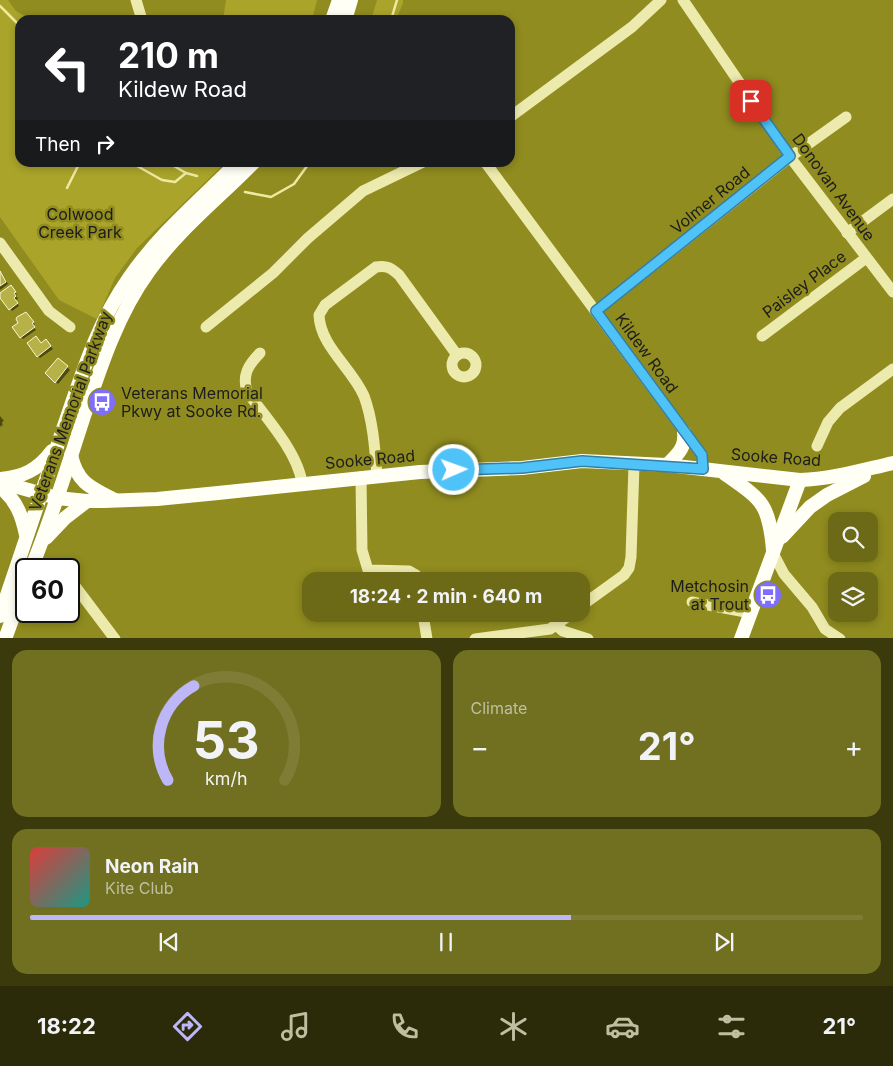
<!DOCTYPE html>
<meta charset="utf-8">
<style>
body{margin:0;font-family:Inter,sans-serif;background:#716f20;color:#f1f3f6;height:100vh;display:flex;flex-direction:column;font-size:19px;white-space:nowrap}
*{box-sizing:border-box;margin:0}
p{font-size:16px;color:#bebfa1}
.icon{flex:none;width:28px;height:28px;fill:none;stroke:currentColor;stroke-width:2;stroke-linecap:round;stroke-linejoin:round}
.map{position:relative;height:638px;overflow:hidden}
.side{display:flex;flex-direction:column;gap:12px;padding:12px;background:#3b3a0d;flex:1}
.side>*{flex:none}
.banner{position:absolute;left:15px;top:15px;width:500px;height:152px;border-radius:15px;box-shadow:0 2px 8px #0003;background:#202124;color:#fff;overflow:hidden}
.fabs{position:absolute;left:828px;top:512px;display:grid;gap:10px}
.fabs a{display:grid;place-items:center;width:50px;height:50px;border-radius:10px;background:#6c6917;box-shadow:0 2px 8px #0003;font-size:25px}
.speed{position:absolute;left:15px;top:558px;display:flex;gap:10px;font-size:25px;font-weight:700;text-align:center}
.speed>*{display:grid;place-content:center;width:65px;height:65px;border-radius:50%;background:#6c6917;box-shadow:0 2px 8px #0003;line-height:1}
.speed .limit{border:2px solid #111;border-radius:8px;background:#fff;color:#111}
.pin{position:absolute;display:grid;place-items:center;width:42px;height:42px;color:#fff;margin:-21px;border-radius:10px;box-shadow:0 2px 8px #0006}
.me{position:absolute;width:55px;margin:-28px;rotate:88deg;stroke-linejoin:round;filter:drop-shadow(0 0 4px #0008)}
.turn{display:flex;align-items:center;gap:18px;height:105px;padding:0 20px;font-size:22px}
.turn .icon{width:65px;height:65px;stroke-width:2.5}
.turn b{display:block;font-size:35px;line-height:42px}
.then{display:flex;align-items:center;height:48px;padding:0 20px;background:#0003;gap:10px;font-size:19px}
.big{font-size:38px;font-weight:700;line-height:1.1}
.side .card{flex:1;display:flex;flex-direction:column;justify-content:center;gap:8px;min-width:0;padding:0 18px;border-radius:15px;background:#716f20}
.side .dial{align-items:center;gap:0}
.dial svg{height:130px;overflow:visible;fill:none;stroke:#7f7c36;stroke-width:7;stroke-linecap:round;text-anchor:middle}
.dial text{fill:#f1f3f6;stroke:none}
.song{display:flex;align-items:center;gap:15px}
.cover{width:60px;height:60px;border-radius:8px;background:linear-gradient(135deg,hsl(0 70% 55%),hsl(170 70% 35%))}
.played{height:5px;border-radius:2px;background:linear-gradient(90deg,#bdb7f8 65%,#7f7c36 65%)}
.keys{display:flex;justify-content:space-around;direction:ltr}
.heat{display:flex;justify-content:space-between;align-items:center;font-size:28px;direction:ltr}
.side .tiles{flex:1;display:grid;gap:12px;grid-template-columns:1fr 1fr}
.card:last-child{grid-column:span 2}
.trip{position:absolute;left:302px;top:572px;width:288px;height:50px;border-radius:15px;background:#6c6917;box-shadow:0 2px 8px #0003;font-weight:700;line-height:50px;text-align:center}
.tab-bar{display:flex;height:80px;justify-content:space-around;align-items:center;background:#2b2a09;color:#bebfa1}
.tab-bar .icon{width:35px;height:35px}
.tab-bar .current{color:#bdb7f8}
.tab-bar b{font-size:22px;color:#f1f3f6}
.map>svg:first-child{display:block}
.green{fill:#aaa42b}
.shadow{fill:#0007}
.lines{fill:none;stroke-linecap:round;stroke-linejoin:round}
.stream{stroke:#efeaa2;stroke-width:2.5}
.building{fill:#b7b247;stroke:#f9f7d4}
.minor{stroke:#edeaae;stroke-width:11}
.major{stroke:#fffff5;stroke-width:14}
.route-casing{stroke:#337fa1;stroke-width:12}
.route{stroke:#4fc3f7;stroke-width:9}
.labels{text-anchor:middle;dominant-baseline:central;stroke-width:5;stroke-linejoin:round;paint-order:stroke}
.street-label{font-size:16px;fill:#1d1d1d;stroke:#908c1f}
.park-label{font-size:16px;fill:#1d1c1b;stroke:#908c1f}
.poi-label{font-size:16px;fill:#1d1d1d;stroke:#908c1f;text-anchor:start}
</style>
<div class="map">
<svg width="893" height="639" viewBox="0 0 893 639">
<rect width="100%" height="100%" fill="#908c1f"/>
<!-- green -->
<g class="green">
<polygon points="0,0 8,0 16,11 31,20 20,20 20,162 225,163 137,248 115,278 97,319 59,300 0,217"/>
<polygon points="226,0 317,0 312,20 223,20"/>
<polygon points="377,0 403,0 403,3 396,20 371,20"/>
</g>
<!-- shadow -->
<g class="shadow">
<polygon points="0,272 8,284 0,290"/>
<polygon points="13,289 17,295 16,296 18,299 15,300 19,306 12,311 0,295"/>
<polygon points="28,316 35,325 33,326 36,330 23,339 21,337 20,323"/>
<polygon points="48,343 53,349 40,358 38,356"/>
<polygon points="60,360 70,370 58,384 46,373"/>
<polygon points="0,416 4,421 2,422 3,427 2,425 0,427"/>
</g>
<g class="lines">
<!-- stream -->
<g class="stream">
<polyline points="0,6 20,26"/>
<polyline points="391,20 397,0"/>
<polyline points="130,162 162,180 175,182 186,173"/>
<polyline points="167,162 186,173 197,176"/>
<polyline points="67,188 80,162"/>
<polyline points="245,192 271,197 294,184 310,162"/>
</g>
</g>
<!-- building -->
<g class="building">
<polygon points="0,271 6,282 0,286"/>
<polygon points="11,285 16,292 14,293 16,296 14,298 18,303 9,310 0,298 0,293"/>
<polygon points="26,312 34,322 32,323 35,327 20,338 12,327 18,323 16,319 17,317"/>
<polygon points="36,336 41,343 46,339 51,346 37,357 27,343"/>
<polygon points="58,358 68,366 55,383 45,373"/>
</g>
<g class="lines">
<!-- minor -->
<g class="minor">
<polyline points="136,0 142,20"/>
<polyline points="683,0 790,157 893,292"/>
<polyline points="510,117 632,27 661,0"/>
<polyline points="485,162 702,455 703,469"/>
<polyline points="847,233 893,199"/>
<polyline points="0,243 49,311 70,327"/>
<polyline points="596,311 790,157 846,117"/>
<polyline points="206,327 273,273 308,238 363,191 423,162"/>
<polyline points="762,336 866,258"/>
<path d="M260,353C248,365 242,375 247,392C266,417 298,453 302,483"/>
<circle cx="464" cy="365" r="12"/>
<polyline points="817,446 828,422 840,408 893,369"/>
<path d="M377,476C375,450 373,420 364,396C352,368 320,346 319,315L325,305L376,267C387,265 391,268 399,275L457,355"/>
<polyline points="361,477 362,550 368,570 409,571 416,575 418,581"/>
<polyline points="773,553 784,574 812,607 825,629 840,639"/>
<polyline points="61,568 62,569"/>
<polyline points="69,578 115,639"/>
<polyline points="692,602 751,613"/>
<polyline points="581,606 624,575 629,568 631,557 634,465"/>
<polyline points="423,614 427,639"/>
<polyline points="556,625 563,631 588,639"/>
<polyline points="475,639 550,629 571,614"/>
</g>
<!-- major -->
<g class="major">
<polyline points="332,20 339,0"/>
<polyline points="345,20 351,0"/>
<path d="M71,455C77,483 91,488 115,500"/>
<path d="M667,465C677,455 686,448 684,432"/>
<path d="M725,474C762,500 769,503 773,550"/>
<path d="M0,479C23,477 38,470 52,451"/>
<path d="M0,482L57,498L87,501H104L157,499L218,493L420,472L522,468L582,461L667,465L800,480C832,479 862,470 893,463"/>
<path d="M0,487C16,500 22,515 26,535"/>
<polyline points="782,537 810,507 827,495 864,476"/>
<polyline points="46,538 65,518 87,501"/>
<path d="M31,569C51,520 67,469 83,419C100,368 117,315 149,271C178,230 219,198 254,162"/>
<path d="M0,616C21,553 42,491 63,429C81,377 97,323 129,278C160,233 200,200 238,162"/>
<polyline points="5,639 26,581"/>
<polyline points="741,639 800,480"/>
</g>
</g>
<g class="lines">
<defs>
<polyline id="route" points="454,470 522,468 582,461 703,469 702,455 596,311 790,156 751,101"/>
</defs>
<!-- route casing -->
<use href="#route" class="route-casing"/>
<!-- route -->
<use href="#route" class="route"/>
</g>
<!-- icons -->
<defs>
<symbol id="bus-disc" viewBox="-11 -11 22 22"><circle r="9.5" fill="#7e6efb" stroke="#908c1f"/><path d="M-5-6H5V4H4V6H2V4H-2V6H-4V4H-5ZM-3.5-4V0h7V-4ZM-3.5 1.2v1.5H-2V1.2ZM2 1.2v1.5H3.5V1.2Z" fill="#fff"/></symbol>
</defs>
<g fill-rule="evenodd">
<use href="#bus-disc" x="86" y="386" width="32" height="32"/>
<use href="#bus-disc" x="752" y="579" width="32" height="32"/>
</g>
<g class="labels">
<!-- street labels -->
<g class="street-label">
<text transform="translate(834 187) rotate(54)">Donovan Avenue</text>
<text transform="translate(710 200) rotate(-39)">Volmer Road</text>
<text transform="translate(804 284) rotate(-37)">Paisley Place</text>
<text transform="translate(647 353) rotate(54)">Kildew Road</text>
<text transform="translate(70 411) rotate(-70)">Veterans Memorial Parkway</text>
<text transform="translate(776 457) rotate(4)">Sooke Road</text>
<text transform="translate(370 459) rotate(-5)">Sooke Road</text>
</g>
<!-- park labels -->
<g class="park-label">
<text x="80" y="214">Colwood<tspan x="80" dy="18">Creek Park</tspan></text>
</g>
<!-- poi labels -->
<g class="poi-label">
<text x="121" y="393">Veterans Memorial<tspan x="121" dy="18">Pkwy at Sooke Rd.</tspan></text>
<text x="749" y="586" text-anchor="end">Metchosin<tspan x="749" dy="18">at Trout</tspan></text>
</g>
</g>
</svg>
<div class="fabs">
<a><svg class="icon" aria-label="search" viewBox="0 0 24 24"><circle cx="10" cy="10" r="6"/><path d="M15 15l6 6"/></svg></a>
<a><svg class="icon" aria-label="layers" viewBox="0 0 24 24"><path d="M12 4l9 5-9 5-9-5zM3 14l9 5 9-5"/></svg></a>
</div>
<div class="speed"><div class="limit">60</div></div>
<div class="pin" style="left:751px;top:101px;background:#d93025"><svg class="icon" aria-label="arrive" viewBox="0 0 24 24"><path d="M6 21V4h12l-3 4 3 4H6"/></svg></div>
<svg class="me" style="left:454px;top:470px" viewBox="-20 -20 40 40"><circle r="17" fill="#4fc3f7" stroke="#fff" stroke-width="3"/><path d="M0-11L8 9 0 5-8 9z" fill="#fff"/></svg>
<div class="trip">18:24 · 2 min · 640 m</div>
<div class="banner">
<div class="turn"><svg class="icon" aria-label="left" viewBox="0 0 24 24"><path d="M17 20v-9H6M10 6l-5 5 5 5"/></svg><div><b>210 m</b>Kildew Road</div></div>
<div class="then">Then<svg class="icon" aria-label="right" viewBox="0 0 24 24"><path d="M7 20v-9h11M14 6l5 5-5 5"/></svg></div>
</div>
</div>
<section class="side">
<div class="tiles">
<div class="card dial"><svg viewBox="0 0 100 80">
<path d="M14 69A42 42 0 1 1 86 69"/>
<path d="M14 69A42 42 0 0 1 30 11" stroke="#bdb7f8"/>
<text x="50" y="56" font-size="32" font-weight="700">53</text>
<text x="50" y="72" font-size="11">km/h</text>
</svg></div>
<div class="card"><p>Climate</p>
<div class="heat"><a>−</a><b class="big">21°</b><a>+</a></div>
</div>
<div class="card">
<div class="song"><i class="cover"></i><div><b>Neon Rain</b><p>Kite Club</p></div></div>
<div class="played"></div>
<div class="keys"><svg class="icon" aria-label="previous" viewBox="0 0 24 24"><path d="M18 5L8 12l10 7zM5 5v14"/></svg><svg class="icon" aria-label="pause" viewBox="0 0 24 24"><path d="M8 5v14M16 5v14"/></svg><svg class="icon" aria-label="next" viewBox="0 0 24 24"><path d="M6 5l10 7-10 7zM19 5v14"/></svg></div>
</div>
</div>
</section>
<nav class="tab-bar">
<b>18:22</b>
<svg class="icon current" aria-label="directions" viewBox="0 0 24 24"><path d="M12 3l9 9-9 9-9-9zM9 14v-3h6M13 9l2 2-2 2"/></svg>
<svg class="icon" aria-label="music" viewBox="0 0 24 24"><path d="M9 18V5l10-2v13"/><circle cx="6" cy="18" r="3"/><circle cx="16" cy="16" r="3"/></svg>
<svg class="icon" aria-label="phone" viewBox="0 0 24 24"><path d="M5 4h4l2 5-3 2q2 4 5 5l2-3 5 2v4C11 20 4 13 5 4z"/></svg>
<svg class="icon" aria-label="climate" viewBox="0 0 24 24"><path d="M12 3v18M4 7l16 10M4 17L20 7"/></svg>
<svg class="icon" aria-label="car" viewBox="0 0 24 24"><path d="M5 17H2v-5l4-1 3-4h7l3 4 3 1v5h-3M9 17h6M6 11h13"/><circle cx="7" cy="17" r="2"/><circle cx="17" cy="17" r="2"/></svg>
<svg class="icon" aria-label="filters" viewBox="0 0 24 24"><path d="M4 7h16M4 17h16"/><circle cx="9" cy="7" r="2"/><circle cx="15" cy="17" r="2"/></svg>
<b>21°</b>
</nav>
